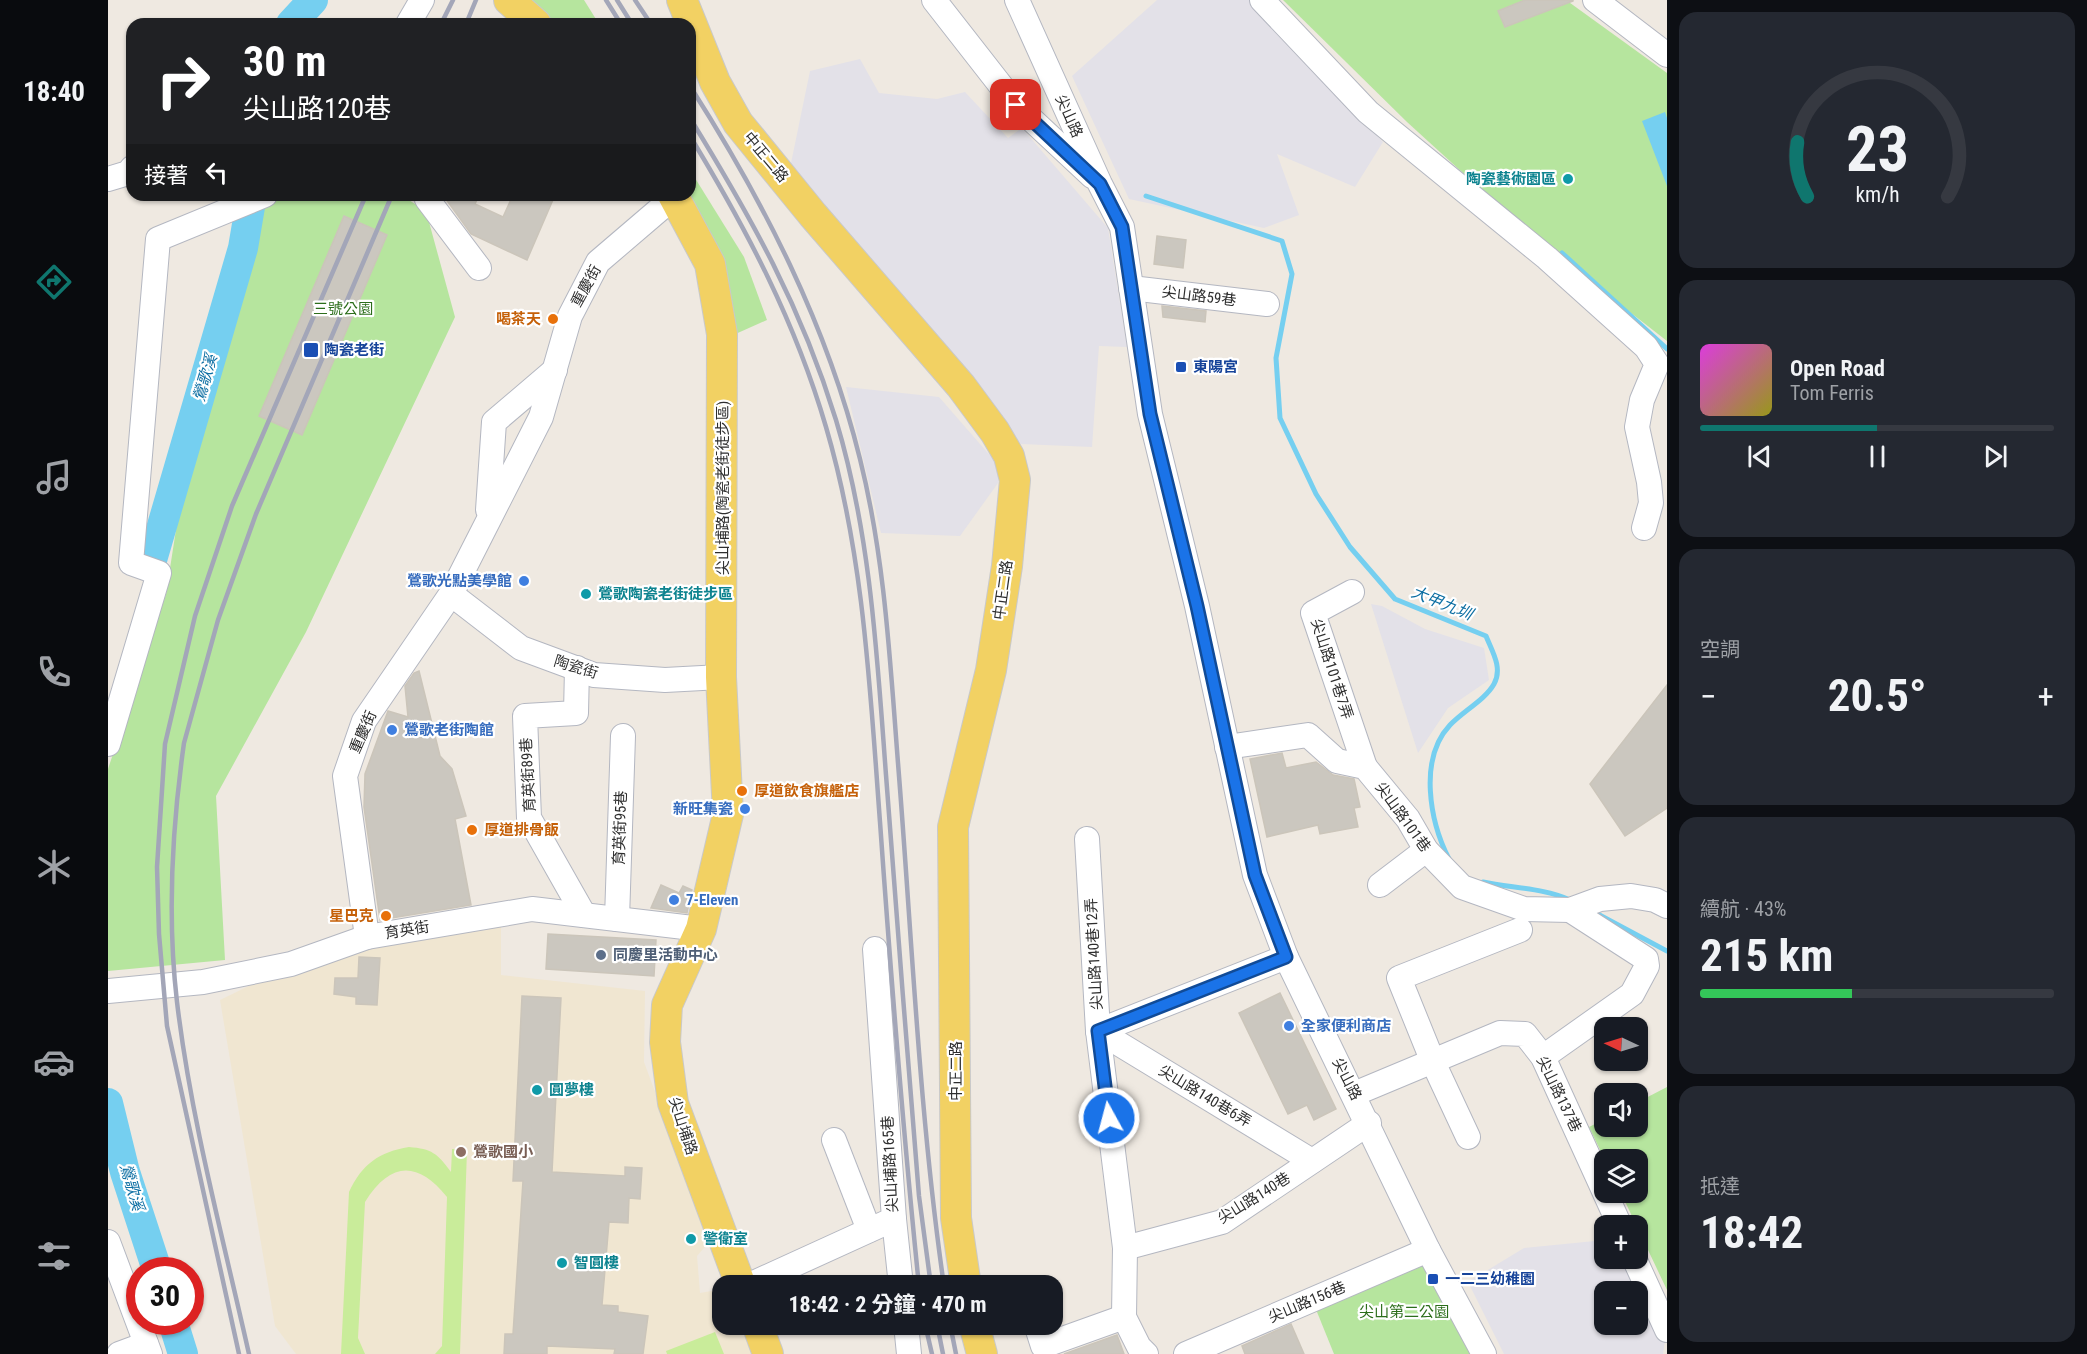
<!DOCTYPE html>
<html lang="zh-TW">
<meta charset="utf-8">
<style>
body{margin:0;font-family:"Roboto Condensed","Noto Sans TC",sans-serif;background:#242831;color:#f1f3f6;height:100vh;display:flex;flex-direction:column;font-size:22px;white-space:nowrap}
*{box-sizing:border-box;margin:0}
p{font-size:20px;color:#9ea1a6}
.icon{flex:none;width:33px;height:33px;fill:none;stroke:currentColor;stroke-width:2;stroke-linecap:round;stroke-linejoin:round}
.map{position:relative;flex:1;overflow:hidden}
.panel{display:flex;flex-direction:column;gap:12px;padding:12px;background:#0d0f14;width:420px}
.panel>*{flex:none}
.guide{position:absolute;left:18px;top:18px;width:570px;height:183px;border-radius:18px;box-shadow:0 2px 4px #0004;background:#202124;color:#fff;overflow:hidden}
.needle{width:39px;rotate:274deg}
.fabs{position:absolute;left:1486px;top:1017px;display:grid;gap:12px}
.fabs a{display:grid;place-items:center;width:54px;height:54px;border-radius:12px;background:#171b24;box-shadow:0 2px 4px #0004;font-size:30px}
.speed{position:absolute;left:18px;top:1257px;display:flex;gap:12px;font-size:30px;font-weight:700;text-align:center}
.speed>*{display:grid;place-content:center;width:78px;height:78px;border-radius:50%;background:#171b24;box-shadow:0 2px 4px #0004;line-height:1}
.speed .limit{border:9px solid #d22;background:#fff;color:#111}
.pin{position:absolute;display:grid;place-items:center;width:51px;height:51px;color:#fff;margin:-26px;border-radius:12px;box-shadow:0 3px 9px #0006}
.me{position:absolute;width:66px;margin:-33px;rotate:353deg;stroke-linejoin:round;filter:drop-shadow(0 0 4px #0008)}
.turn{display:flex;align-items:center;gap:21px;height:126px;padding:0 18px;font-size:27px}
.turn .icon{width:78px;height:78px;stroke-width:2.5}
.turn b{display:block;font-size:42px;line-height:51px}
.then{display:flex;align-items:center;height:57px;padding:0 18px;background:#0003;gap:12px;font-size:22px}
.big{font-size:45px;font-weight:700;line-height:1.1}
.panel .card{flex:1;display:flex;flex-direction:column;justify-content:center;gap:9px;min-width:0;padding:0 21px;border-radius:18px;background:#242831}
.panel .dial{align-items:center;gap:0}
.dial svg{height:156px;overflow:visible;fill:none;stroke:#363941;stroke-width:7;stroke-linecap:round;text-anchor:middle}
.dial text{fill:#f1f3f6;stroke:none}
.song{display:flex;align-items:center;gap:18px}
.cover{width:72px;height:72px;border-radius:9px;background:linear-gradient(135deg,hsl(300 70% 55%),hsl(60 70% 35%))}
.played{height:6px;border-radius:3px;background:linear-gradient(90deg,#0f766e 50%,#363941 50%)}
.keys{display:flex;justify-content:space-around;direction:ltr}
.heat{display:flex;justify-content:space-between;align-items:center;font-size:33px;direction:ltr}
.charge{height:9px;border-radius:4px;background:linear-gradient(90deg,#34c759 43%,#363941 0)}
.trip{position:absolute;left:604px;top:1275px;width:351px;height:60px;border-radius:18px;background:#171b24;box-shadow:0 2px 4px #0004;font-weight:700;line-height:60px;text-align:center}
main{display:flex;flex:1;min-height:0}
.tabs{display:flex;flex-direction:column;width:108px;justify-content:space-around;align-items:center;background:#090b0e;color:#9ea1a6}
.tabs .icon{width:42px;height:42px}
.tabs .selected{color:#0f766e}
.tabs b{font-size:27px;color:#f1f3f6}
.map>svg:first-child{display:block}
.industrial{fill:#e3e1e8;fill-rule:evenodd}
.education{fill:#f0e6d1}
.green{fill:#b6e59e}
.pitch{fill:#c9ec9a}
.water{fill:#75cff0}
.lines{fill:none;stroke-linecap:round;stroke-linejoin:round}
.stream{stroke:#75cff0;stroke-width:5}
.river{stroke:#75cff0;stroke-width:30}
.building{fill:#cbc7bf;stroke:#cbc5ba;stroke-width:1.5}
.minor-casing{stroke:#b4b7c1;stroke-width:26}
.major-casing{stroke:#c9c9c9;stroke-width:32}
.minor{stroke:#fff;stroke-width:24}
.major{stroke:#f2d163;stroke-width:30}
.rail{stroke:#a3a6b8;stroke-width:4.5}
.route-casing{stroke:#114b97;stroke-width:15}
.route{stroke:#1a73e8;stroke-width:10}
.culture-dot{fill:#0f9aa8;stroke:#fff;stroke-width:2}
.food-dot{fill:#e8710a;stroke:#fff;stroke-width:2}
.transit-dot{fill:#1a4fb4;stroke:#fff;stroke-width:2}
.shop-dot{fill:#3f7fe0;stroke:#fff;stroke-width:2}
.service-dot{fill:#5c6f8a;stroke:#fff;stroke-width:2}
.education-dot{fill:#8d6e63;stroke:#fff;stroke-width:2}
.labels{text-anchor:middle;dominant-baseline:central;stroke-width:4.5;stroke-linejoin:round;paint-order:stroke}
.street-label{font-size:15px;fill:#2e2e2e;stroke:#fff}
.culture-label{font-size:15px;font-weight:bold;fill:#0d838f;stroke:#fff;text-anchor:start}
.park-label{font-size:15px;fill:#2c6e1b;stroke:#fff}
.food-label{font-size:15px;font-weight:bold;fill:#c56008;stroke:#fff;text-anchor:end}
.transit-label{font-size:15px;font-weight:bold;fill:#164399;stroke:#fff;text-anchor:start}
.shop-label{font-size:15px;font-weight:bold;fill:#366cbe;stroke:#fff;text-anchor:start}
.service-label{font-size:15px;font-weight:bold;fill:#4e5e75;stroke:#fff;text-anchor:start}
.education-label{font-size:15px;font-weight:bold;fill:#785e54;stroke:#fff;text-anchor:start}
.water-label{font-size:16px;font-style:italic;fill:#0d6fa3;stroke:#fff}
</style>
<main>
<nav class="tabs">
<b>18:40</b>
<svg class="icon selected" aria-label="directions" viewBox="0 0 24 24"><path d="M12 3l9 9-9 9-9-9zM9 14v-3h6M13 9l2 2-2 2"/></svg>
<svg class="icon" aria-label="music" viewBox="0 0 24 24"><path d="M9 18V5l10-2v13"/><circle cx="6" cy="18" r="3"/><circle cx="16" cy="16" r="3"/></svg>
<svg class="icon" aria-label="phone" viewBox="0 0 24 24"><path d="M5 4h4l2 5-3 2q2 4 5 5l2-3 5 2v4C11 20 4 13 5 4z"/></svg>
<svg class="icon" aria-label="climate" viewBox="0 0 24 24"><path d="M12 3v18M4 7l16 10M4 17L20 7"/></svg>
<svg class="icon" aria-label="car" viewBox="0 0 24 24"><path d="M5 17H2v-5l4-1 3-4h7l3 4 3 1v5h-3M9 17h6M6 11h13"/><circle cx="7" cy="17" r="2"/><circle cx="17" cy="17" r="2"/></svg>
<svg class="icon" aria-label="filters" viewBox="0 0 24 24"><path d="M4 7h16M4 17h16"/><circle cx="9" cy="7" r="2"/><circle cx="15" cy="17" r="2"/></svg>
</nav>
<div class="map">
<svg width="1559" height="1354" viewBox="0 0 1559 1354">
<rect width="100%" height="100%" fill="#efe9e1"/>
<!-- industrial -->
<g class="industrial">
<polygon points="1049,0 1144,0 1275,142 1247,187 1169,154 1191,215 1156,228 1021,199 964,76"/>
<polygon points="752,59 771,93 829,99 857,92 900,138 914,128 1000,228 1019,347 991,346 984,447 913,444 682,168 702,71"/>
<polygon points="738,387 831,397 892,467 890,483 852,536 773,533"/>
<polygon points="1263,604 1274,606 1317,629 1376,648 1381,680 1340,708 1310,753"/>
<path d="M1497,1240V1258L1517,1259L1557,1341L1555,1354H1396L1360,1282L1416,1248ZM1497,1292H1530V1324H1497Z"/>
</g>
<!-- education -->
<polygon class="education" points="393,921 393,975 537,991 536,1062 602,1241 589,1256 592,1293 615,1289 615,1324 633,1325 643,1354 188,1354 167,1326 112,1000 155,979 263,945"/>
<!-- green -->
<g class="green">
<polygon points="417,0 476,0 491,24 441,24"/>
<polygon points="1175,0 1458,0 1559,73 1559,341 1423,235 1299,122"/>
<polygon points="582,170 636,257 659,320 623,336 582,195"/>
<polygon points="155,195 293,195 318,211 347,317 198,632 108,796 117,960 0,971 0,769 58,594 72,504"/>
<polygon points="1559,1087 1559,1290 1513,1193 1530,1192 1530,1160 1497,1160 1481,1127 1497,1119 1497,1126 1530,1126 1530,1102"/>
<polygon points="1317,1257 1364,1354 1226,1354 1207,1307"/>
</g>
<!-- pitch -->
<g class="pitch">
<path d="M301,1147C324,1149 329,1153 343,1172L344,1149L359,1150L352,1354H327L334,1346L339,1197C309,1160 282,1162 257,1202L250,1338L257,1354H233L241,1192C254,1164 271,1152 301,1147Z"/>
<polygon points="607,1332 616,1354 559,1354 558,1351"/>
</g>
<!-- water -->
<polygon class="water" points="1557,112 1559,118 1559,186 1534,121"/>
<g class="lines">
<!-- stream -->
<g class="stream">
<path d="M1038,196L1174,241L1184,274L1168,358L1172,418L1208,494L1242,547L1287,599L1378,636C1384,651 1395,668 1386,684C1377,700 1355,711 1342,725C1310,759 1322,822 1341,859"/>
<polyline points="1454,253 1559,349"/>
<path d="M1375,882C1403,888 1436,888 1462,900"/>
<polyline points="1484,911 1559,951"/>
</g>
<!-- river -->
<g class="river">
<polyline points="183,24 205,0"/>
<polyline points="44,560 135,248 144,195"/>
<polyline points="0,1103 17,1172 49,1270"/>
<polyline points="65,1322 75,1354"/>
</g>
</g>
<!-- building -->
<g class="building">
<polygon points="1417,0 1465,0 1465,1 1397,27 1390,11"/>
<polygon points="335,195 371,195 367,204 395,217 405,195 447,195 419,260 363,234"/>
<polygon points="236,216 279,235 194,435 151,416"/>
<polygon points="1049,236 1078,240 1075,268 1046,264"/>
<polygon points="1054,306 1098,311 1097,322 1055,317"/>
<polygon points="311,671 332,756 344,769 358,816 347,819 363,905 272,920 256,807 257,774 280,711 300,717 297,686 306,673"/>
<polygon points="1559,685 1559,808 1517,836 1482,784"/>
<polygon points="1174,753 1178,768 1208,762 1225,775 1246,779 1252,807 1246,808 1250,827 1212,834 1210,825 1159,837 1142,759"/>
<polygon points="553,885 571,893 575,886 584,890 579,913 543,908"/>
<polygon points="440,934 548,940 546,976 438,969"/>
<polygon points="251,957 272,958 269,1005 248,1004 248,997 226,994 227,978 250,978"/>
<polygon points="1172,993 1228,1109 1206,1120 1199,1105 1180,1114 1131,1013"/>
<polygon points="414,996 453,998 444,1172 517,1176 517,1167 534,1168 532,1199 521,1198 520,1223 501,1222 494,1305 510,1306 510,1312 540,1316 535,1354 506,1354 507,1349 439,1346 439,1354 396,1354 397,1334 405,1334 415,1181 405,1181"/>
<polygon points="1183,1324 1196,1354 1137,1354 1134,1346"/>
<polygon points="1009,1335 1016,1354 956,1354"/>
</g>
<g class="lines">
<defs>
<g id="minor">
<polyline points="826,0 908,105 984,176"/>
<polyline points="909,0 992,184 1014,227 1042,414 1089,606 1147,875 1178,957 1320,1250 1376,1354"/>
<polyline points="1154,0 1260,112 1439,258 1538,347 1549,364 1534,400 1529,427 1541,482 1543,503 1536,528"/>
<polyline points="1487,0 1559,55"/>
<polyline points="300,24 314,0"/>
<polyline points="0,179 20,173 24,168"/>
<polyline points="321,195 319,199 371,268"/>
<polyline points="1023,288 1159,304"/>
<polyline points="380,510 386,422 447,370"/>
<polyline points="1244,592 1205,613 1257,767"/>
<polyline points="343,594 413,648 486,675 557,680 613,677"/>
<polyline points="469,668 468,713 417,716 421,818 476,915"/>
<polyline points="0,744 51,573 23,563 50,239 157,195"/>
<polyline points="1119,747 1200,735 1229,761 1257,767 1300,819 1318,850 1354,887 1416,909 1462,910 1492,899 1523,896 1547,900 1559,906"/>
<polyline points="979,839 990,1031 1017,1248 1016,1317 1031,1347 1038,1354"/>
<polyline points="1272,885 1318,850"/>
<polyline points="509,919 515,736"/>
<polyline points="259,937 237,776 256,721 343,594 433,417 462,316 490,262 566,197"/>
<polyline points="0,991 95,982 183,964 259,937 424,909 593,929"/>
<polyline points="990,1031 1204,1161"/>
<polyline points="990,1031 1178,957"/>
<polyline points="1435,1057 1524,994 1539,966 1538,959 1462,910"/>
<polyline points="1246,1094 1392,1033 1417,1034 1435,1057 1512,1226"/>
<polyline points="1360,1137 1325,1062 1291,978 1412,930"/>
<polyline points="726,1140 761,1230"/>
<polyline points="786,1219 793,1286"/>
<polyline points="0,1242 42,1354"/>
<polyline points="1017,1248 1114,1222 1261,1123"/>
<polyline points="1526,1258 1559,1330"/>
<polyline points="639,1286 786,1219 767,949"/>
<polyline points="798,1324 801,1354"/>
<polyline points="928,1324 935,1346 1016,1317"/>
<polyline points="11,1354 38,1344"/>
<polyline points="1078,1354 1320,1250"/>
</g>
<g id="major">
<polyline points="401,0 428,24"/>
<polyline points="574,0 607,82 630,123 705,215 853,386 887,432 901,456 907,480 899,566 883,670 845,827 848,1218 858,1286"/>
<polyline points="565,195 602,264 614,334 613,677 620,814 593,929 559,1005 557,1042 565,1103 633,1286"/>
<polyline points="649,1324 660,1354"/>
<polyline points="866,1324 874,1354"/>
</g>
</defs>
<!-- minor casing -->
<use href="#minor" class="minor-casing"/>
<!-- major casing -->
<use href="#major" class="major-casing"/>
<!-- minor -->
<use href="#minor" class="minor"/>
<!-- major -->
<use href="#major" class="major"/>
<!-- rail -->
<g class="rail">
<polyline points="498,0 513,24"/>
<polyline points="509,0 524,24"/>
<polyline points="527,0 543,24"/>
<polyline points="333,24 345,0"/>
<polyline points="358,24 368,0"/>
<path d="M582,86C656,202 719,325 752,459C777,559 782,661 790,763C804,937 811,1113 836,1286"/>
<path d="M582,118C644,219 693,306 728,420C763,536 769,656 778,775C789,915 799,1056 811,1196L823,1286"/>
<path d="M582,136C639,230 687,321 718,427C756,556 762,689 772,822C783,977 795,1131 811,1286"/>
<polyline points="817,1324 824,1354"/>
<polyline points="829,1324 835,1354"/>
<polyline points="842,1324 848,1354"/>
<polyline points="131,1354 59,1026 51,934 49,867 57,744 87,616 124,506 258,195"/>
<path d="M141,1354C115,1238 83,1120 69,1002C59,917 64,828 76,743L110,620L148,514L284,195"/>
</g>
</g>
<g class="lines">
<defs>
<polyline id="route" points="908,105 992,184 1014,227 1042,414 1089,606 1147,875 1178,957 990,1031 1001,1118"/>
</defs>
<!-- route casing -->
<use href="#route" class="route-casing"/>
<!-- route -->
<use href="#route" class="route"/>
</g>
<!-- markers -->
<g class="culture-dot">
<circle cx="1460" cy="179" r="6"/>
<circle cx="478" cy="594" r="6"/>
<circle cx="429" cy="1090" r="6"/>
<circle cx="583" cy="1239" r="6"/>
<circle cx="454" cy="1263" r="6"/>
</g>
<g class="food-dot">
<circle cx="445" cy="319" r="6"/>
<circle cx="634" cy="791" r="6"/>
<circle cx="364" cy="830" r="6"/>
<circle cx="278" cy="916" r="6"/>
</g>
<g class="transit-dot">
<rect x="195" y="342" width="16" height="16" rx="3"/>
<rect x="1067" y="361" width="12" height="12" rx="3"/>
<rect x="1319" y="1273" width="12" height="12" rx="3"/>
</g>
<g class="shop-dot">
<circle cx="416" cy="581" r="6"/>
<circle cx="284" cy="730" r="6"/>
<circle cx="637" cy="809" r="6"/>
<circle cx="566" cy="900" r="6"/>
<circle cx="1181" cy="1026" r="6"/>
</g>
<circle class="service-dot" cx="493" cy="955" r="6"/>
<circle class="education-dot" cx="353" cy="1152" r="6"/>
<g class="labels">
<!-- street labels -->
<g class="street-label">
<text transform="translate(961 116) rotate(66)">尖山路</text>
<text transform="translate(658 157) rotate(50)">中正二路</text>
<text transform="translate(478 286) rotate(-61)">重慶街</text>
<text transform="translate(1091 296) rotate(7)">尖山路59巷</text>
<text transform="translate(615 488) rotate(-90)">尖山埔路(陶瓷老街徒步區)</text>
<text transform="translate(895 590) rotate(-82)">中正二路</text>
<text transform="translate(468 667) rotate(17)">陶瓷街</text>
<text transform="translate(1224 669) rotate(72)">尖山路101巷7弄</text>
<text transform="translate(255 732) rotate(-66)">重慶街</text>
<text transform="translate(420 775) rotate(-93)">育英街89巷</text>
<text transform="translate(1295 817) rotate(54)">尖山路101巷</text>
<text transform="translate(512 828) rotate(-88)">育英街95巷</text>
<text transform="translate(299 930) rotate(-9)">育英街</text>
<text transform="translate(986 954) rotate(-93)">尖山路140巷12弄</text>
<text transform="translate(848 1071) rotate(-90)">中正二路</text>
<text transform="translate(1239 1079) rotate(63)">尖山路</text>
<text transform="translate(1451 1094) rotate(64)">尖山路137巷</text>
<text transform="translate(1097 1096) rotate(31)">尖山路140巷6弄</text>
<text transform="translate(575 1126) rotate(72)">尖山埔路</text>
<text transform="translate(782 1164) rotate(-93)">尖山埔路165巷</text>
<text transform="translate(1146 1198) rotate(-32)">尖山路140巷</text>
<text transform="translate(1199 1302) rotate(-23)">尖山路156巷</text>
</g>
<!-- culture labels -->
<g class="culture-label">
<text x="1448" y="179" text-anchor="end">陶瓷藝術園區</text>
<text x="490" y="594">鶯歌陶瓷老街徒步區</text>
<text x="441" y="1090">圓夢樓</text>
<text x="595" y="1239">警衛室</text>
<text x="466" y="1263">智圓樓</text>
</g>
<!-- park labels -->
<g class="park-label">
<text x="235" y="309">三號公園</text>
<text x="1296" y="1312">尖山第二公園</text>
</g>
<!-- food labels -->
<g class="food-label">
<text x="433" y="319">喝茶天</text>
<text x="646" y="791" text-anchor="start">厚道飲食旗艦店</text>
<text x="376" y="830" text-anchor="start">厚道排骨飯</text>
<text x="266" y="916">星巴克</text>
</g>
<!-- transit labels -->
<g class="transit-label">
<text x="216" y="350">陶瓷老街</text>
<text x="1085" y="367">東陽宮</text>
<text x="1337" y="1279">一二三幼稚園</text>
</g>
<!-- shop labels -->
<g class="shop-label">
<text x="404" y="581" text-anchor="end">鶯歌光點美學館</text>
<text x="296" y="730">鶯歌老街陶館</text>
<text x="625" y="809" text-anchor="end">新旺集瓷</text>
<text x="578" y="900">7-Eleven</text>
<text x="1193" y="1026">全家便利商店</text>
</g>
<!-- service labels -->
<g class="service-label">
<text x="505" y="955">同慶里活動中心</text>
</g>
<!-- education labels -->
<g class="education-label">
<text x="365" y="1152">鶯歌國小</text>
</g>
<!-- water labels -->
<g class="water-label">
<text transform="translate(97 378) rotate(-74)">鶯歌溪</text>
<text transform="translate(1334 603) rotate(22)">大甲九圳</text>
<text transform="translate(24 1187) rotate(74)">鶯歌溪</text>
</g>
</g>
</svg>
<div class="fabs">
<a><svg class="needle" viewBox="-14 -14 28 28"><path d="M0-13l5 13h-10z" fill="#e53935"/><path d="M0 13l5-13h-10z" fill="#9ea1a6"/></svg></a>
<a><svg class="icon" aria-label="sound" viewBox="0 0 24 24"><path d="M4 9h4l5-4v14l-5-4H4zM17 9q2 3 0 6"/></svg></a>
<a><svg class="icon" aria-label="layers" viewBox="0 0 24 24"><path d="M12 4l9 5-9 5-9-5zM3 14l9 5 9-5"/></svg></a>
<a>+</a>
<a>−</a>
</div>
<div class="speed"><div class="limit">30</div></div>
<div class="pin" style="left:908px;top:105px;background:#d93025"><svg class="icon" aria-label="arrive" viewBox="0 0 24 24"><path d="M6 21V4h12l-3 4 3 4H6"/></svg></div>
<svg class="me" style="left:1001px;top:1118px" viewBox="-20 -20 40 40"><circle r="17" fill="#1a73e8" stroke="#fff" stroke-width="3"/><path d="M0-11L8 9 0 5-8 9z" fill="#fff"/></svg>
<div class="trip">18:42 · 2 分鐘 · 470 m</div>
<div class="guide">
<div class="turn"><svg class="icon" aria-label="right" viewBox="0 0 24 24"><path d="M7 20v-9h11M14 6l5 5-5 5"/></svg><div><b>30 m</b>尖山路120巷</div></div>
<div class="then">接著<svg class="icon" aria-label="left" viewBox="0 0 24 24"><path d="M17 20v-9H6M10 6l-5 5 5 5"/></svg></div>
</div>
</div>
<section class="panel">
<div class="card dial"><svg viewBox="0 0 100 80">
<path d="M14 69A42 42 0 1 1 86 69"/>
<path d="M14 69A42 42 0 0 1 9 41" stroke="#0f766e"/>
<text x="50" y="56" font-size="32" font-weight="700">23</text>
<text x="50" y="72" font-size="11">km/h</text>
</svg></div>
<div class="card">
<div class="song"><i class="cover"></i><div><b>Open Road</b><p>Tom Ferris</p></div></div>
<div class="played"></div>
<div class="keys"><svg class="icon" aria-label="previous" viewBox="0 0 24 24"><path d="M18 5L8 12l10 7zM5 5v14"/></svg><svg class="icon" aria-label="pause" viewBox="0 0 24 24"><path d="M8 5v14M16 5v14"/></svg><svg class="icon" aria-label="next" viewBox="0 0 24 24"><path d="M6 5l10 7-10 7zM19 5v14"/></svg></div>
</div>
<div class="card"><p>空調</p>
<div class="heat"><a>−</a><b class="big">20.5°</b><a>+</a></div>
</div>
<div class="card"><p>續航 · 43%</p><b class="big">215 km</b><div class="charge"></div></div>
<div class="card"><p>抵達</p><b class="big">18:42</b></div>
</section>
</main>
